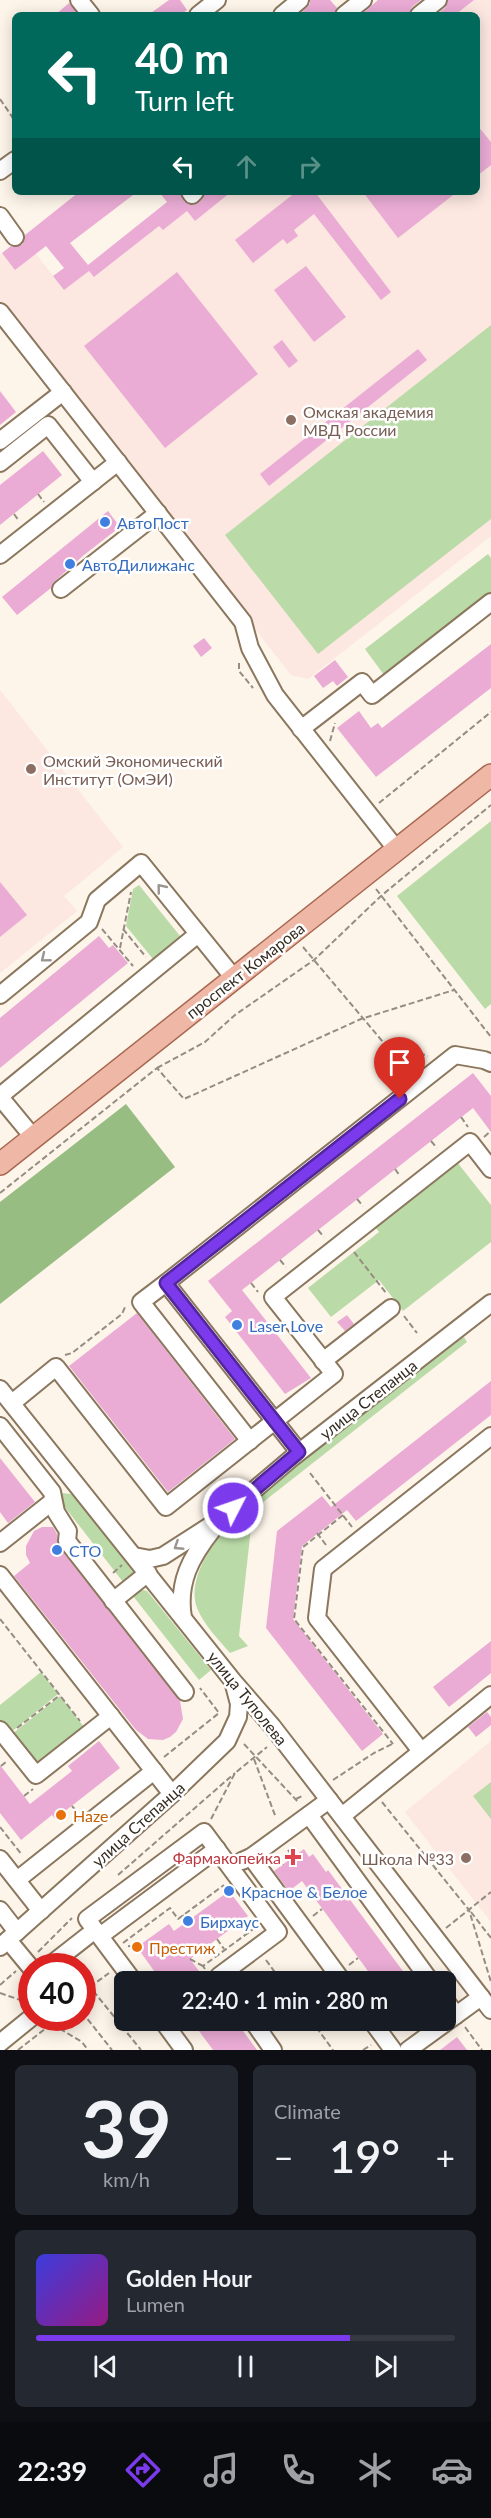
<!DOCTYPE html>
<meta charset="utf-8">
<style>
body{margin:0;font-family:Lato,sans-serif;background:#242831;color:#f1f3f6;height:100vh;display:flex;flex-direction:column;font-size:22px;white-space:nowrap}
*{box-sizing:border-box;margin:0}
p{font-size:20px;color:#9ea1a6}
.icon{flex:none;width:33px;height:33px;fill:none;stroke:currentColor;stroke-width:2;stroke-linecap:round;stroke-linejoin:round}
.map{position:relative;height:2050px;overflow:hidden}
.panel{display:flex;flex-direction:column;gap:15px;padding:15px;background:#0d0f14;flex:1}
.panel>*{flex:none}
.top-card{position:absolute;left:12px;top:12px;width:468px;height:183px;border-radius:9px;box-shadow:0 3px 15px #0003;background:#00695c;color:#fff;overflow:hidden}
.speed{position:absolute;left:18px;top:1953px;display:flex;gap:12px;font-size:30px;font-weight:700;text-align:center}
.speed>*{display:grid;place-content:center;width:78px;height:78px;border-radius:50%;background:#171b24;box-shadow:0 3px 15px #0003;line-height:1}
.speed .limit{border:9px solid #d22;background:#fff;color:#111}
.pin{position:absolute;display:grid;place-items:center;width:51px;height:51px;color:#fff;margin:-62px -26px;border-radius:50% 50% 50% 0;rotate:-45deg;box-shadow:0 0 6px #0007}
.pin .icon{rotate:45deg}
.me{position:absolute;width:66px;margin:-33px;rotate:49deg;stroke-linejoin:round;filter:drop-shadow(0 0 4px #0008)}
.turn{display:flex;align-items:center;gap:21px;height:126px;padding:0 24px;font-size:27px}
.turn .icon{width:78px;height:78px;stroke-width:2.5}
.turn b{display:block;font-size:42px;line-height:51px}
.lanes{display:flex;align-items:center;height:57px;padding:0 24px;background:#0003;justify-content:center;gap:30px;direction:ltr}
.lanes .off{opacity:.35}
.big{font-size:45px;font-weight:600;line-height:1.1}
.panel .widget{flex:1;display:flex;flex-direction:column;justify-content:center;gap:9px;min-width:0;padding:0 21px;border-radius:9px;background:#242831}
.panel .dial{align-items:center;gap:0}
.dial b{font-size:78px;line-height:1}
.song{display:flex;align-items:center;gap:18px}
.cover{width:72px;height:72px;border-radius:9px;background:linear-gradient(135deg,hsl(240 70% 55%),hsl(310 70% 35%))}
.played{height:6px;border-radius:3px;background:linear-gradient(90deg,#7c3aed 75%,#363941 75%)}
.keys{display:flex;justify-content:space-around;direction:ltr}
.heat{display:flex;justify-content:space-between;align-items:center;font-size:33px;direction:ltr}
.panel .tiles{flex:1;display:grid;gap:15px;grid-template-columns:1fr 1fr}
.widget:last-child{grid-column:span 2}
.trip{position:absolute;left:114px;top:1971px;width:342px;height:60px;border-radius:9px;background:#171b24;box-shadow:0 3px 15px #0003;font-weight:600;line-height:60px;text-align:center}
.tab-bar{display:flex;height:96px;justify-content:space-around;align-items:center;background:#090b0e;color:#9ea1a6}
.tab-bar .icon{width:42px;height:42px}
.tab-bar .on{color:#7c3aed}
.tab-bar b{font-size:27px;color:#f1f3f6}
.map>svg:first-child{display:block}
.education{fill:#fce7e1}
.green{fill:#badba7}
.forest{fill:#98bd83}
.building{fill:#eaacd5}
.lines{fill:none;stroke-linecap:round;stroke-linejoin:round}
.minor-casing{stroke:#8b775e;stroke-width:20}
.major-casing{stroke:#a76750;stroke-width:24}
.path{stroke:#968d82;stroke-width:2;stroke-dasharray:6 3;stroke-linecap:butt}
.minor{stroke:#fff;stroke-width:16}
.major{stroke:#efb8a6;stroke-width:21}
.oneway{stroke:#9a9590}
.route-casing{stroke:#51269a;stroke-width:15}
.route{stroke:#7c3aed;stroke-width:10}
.education-dot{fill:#8d6e63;stroke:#fff;stroke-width:2}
.shop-dot{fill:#3f7fe0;stroke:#fff;stroke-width:2}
.food-dot{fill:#e8710a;stroke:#fff;stroke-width:2}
.health-dot{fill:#e0444e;stroke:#fff;stroke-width:2}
.labels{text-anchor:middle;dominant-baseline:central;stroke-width:5;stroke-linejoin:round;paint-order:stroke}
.education-label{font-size:16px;fill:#785e54;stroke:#fff;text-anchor:start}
.shop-label{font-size:16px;fill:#366cbe;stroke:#fff;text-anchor:start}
.street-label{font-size:16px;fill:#342b21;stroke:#fff}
.food-label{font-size:16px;fill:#c56008;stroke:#fff;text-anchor:start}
.health-label{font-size:16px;fill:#be3a42;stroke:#fff;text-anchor:end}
</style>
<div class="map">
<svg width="491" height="2050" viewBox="0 0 491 2050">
<rect width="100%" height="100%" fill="#fef5ea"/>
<!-- education -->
<g class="education">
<polygon points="474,0 491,0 491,536 308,679 291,675 0,304 0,255 23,237 64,290 89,271 95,277 159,226 163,230 187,211 195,221 231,192 477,192 477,15 455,15"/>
<polygon points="0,690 123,847 64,896 77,911 0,973"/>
<polygon points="491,1741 491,1922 405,1812"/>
</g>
<!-- green -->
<g class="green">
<polygon points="491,325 491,519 318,654 225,535"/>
<polygon points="488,554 491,558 491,592 384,675 365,649"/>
<polygon points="491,821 491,1004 485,1009 397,896"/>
<polygon points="139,885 180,936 153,959 126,926 133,889"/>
<polygon points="457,1162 491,1205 491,1242 403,1311 379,1280 331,1317 308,1288 379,1232 375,1227"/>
<path d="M464,1337L467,1342L253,1510L239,1636L248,1646L230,1653C218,1639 204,1625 197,1608C184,1572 226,1527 249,1503L449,1344Z"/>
<polygon points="62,1493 71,1494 77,1500 134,1573 123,1582 57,1497"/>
<polygon points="142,1590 147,1591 211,1670 199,1680 133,1596"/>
<polygon points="41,1672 58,1694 10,1733 0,1720 0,1705"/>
<polygon points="60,1696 84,1727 36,1765 12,1734"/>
<polygon points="491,1782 491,1819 473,1796"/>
</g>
<!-- forest -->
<polygon class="forest" points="126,1104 175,1167 0,1304 0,1202"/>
<!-- building -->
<g class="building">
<polygon points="169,0 180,0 187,10 180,15 148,15"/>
<polygon points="310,0 330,0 337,8 334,15 304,15 302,12 310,4"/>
<polygon points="378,0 421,0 412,7 409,15 361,15"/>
<polygon points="448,0 474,0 455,15 436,15 445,8"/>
<polygon points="69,3 78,15 55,15"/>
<polygon points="477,125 491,142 491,165 477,176"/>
<polygon points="79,192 137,192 70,243 88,265 167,202 159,192 180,192 184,201 193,205 202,199 206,192 231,192 195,221 187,211 163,230 159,226 94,277 89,271 64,290 53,276 64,268 46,246 15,270 2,253 11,246 22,245 25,235"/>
<polygon points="296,192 315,192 391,292 381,300 314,214 294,230 298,236 287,244 283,239 253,263 235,240"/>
<polygon points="363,192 457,192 398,238"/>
<polygon points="306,266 346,317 314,342 274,290"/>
<polygon points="177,272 258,374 165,448 84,346"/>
<polygon points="282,340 298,361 289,368 273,347"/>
<polygon points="418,349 427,360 269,486 260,474"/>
<polygon points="0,391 16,412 0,425"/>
<polygon points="43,451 62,475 0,525 0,485"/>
<polygon points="108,511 120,527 84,555 55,581 51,588 17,615 2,597"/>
<polygon points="204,638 212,648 201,657 193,646"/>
<polygon points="491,644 491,688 376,777 337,728 359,711 371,728 378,723 382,728"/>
<polygon points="335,660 348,677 337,686 333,681 323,688 314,676"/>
<polygon points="0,882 27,915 0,937"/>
<polygon points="99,936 109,948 113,945 128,963 0,1068 0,1018"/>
<polygon points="473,1073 491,1096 491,1132 473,1108 242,1290 311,1378 285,1394 225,1317 232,1311 208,1281"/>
<polygon points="137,1313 235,1439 168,1492 69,1366"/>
<polygon points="347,1315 354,1324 345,1331 337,1322"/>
<polygon points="491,1381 491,1415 356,1521 347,1510 302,1546 293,1619 383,1734 362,1751 266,1628 277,1531 322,1496 331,1507"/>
<polygon points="0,1458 35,1502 8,1523 0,1512"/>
<polygon points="42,1527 53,1527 57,1534 59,1547 180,1701 183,1719 176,1732 170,1737 163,1740 148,1739 136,1730 14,1576 30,1563 26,1555 26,1546 34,1531"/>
<polygon points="491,1641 491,1673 449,1707 433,1687"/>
<polygon points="487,1712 491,1717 491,1725 476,1737 468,1727"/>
<polygon points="99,1741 120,1768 55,1819 52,1815 21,1840 0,1813 0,1765 30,1804 72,1771 68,1766"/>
<polygon points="304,1849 309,1857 313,1854 326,1872 328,1870 411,1982 376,1982 302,1881 289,1891 274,1871"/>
<polygon points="229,1891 248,1916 190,1959 207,1982 162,1982 137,1947 169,1924 174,1931"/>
<polygon points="191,2020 235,2020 257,2050 213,2050"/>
<polygon points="457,2037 467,2050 440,2050"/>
</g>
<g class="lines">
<defs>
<g id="minor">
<polyline points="79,0 91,15"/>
<polyline points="198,15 217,0"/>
<polyline points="282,15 300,0"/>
<polyline points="344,15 363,0"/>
<polyline points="419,15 438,0"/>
<polyline points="0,171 15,160"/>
<polyline points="190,192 192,195 195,192"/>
<polyline points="0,216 15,237"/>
<polyline points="0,312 243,622 250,648 275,695 397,850"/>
<polyline points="0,441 63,392"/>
<polyline points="0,463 48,425 93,482"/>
<polyline points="0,555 118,462"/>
<polyline points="61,589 158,513"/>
<polyline points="301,729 362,682 372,695 491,602"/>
<polyline points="0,995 89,922 97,900 141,863 234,978"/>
<polyline points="0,1096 198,934"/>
<polyline points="0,1097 33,1137"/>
<polyline points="166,1283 141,1302 250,1441"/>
<polyline points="323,1361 391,1308"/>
<polyline points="0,1389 233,1681 272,1726 491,2010"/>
<polyline points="12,1403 56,1367 166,1507 334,1374 273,1297 470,1142 491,1169"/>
<polyline points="0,1426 52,1492 56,1512 68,1531 67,1541 185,1692"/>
<polyline points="299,1452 166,1283 455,1055 484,1060 491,1063"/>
<polyline points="0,1543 53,1501"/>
<polyline points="134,1556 150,1559 163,1556 219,1520 293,1457 491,1303"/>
<polyline points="0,1575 172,1794"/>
<polyline points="113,1601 148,1573"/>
<path d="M183,1618C177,1582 191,1557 213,1529"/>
<polyline points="0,1730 36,1775 111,1716"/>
<polyline points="421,1751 317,1618 323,1569 491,1436"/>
<polyline points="309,1815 431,1982"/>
<polyline points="342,1816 491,1695"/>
<polyline points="251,1857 343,1982"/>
<polyline points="0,1859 41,1911"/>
<polyline points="242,1861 251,1857 329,1800"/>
<polyline points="17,1880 154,1771"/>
<polyline points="0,1910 17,1932"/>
<polyline points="100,1936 217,1849"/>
<polyline points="8,1940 32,1969"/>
<polyline points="0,1947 172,1794 227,1741 238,1717 239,1704 234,1685"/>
<polyline points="49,1966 95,1930"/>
<polyline points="134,1982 87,1919 204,1832 278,1932 219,1976 223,1982"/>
<polyline points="446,2001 456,2015"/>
<polyline points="162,2020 184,2050"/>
<polyline points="252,2020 273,2050"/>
<polyline points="371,2020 393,2050"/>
<polyline points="0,2043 32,2017"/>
<polyline points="408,2050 481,1997"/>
</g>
<polyline id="major" points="0,1164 491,775"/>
</defs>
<!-- minor casing -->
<use href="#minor" class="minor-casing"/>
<!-- major casing -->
<use href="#major" class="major-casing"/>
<!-- path -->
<g class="path">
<polyline points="0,99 15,121"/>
<polyline points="38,494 44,502"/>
<polyline points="14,514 19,521"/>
<polyline points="239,663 239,671 253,688"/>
<polyline points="330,741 335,723"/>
<polyline points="379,803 491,712"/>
<polyline points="376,889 491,1037"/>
<polyline points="102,929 133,966"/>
<polyline points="123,929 146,957"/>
<polyline points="303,947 383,1042 428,1056"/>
<polyline points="120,948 131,892"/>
<polyline points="157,1068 205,1042 235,1015 314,960 381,896 491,805"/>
<polyline points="461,1117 468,1127"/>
<polyline points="484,1137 491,1131"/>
<polyline points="431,1141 437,1148"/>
<polyline points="395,1169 400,1176"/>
<polyline points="0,1193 157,1068 184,1099 361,1019 454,990"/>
<polyline points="357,1199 363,1206"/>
<polyline points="318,1230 324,1237"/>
<polyline points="354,1252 386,1293"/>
<polyline points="280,1260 286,1267"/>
<polyline points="251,1283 258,1292"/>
<polyline points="404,1316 417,1333"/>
<polyline points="65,1355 72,1353 122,1314 125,1307"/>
<polyline points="310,1473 352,1527"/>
<polyline points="343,1515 303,1547 294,1619 393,1744"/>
<polyline points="317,1533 326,1545"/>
<polyline points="113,1573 122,1565"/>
<polyline points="0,1619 80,1721"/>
<polyline points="17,1728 60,1695"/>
<polyline points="244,1744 299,1803"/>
<polyline points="164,1757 219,1713 200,1688"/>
<polyline points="254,1759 276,1818"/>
<polyline points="1,1766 7,1761"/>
<polyline points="333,1780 374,1753 392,1744"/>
<polyline points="24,1796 33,1789"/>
<polyline points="296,1799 304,1795"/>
<polyline points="382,1802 469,1910 491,1982"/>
<polyline points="72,1806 78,1813"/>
<polyline points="211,1819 235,1773 267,1747"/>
<polyline points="0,1827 22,1855"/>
<polyline points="288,1850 293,1857"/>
<polyline points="278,1857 283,1865"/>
<polyline points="118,1875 235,1773"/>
<polyline points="471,1912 491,1938"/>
<polyline points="183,1915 188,1921"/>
<polyline points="313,1916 322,1909"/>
<polyline points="446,1928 491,1892"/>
<polyline points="217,1939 224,1949"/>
<polyline points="123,1943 170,1908 178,1919 224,1885"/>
<polyline points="128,1946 137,1947"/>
<polyline points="38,1952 72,1918"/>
<polyline points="190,1959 203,1966"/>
<polyline points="266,1960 282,1982"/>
<polyline points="349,1965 358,1958"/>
<polyline points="205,1969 203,1966 256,1927"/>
<polyline points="82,1977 141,2050"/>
<polyline points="0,1985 16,1971"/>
<polyline points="90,1987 109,1973"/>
<polyline points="0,1993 26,2002"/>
<polyline points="82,1999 93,1990"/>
<polyline points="82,2012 112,2050"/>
<polyline points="311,2020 333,2050"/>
<polyline points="52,2024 82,2042 88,2050"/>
<polyline points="465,2027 482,2050"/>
<polyline points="18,2050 59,2018"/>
<polyline points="363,2050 371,2045"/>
</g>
<!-- minor -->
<use href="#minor" class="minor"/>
<!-- major -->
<use href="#major" class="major"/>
</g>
<!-- one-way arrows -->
<defs><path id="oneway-chevron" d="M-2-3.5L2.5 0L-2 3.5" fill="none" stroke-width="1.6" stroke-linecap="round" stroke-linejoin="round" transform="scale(1.5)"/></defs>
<g class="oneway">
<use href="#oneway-chevron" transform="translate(161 888) rotate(-129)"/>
<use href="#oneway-chevron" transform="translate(45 958) rotate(141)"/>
<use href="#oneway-chevron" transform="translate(178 1546) rotate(147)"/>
</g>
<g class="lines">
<defs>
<polyline id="route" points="233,1508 299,1452 166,1283 400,1099"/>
</defs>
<!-- route casing -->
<use href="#route" class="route-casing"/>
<!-- route -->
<use href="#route" class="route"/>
</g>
<!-- markers -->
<g class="education-dot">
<circle cx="291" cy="420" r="6"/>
<circle cx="31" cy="769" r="6"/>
<circle cx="466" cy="1858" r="6"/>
</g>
<g class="shop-dot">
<circle cx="105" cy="522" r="6"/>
<circle cx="70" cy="564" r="6"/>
<circle cx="237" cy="1325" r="6"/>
<circle cx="57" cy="1550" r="6"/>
<circle cx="229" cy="1891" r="6"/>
<circle cx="188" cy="1921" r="6"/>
</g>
<g class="food-dot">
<circle cx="61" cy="1815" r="6"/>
<circle cx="137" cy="1947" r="6"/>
</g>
<path class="health-dot" d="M290 1848h6v6h6v6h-6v6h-6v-6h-6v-6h6z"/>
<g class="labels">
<!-- education labels -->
<g class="education-label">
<text x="303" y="411">Омская академия<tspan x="303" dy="18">МВД России</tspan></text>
<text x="43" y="760">Омский Экономический<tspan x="43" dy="18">Институт (ОмЭИ)</tspan></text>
<text x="454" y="1858" text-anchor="end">Школа №33</text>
</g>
<!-- shop labels -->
<g class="shop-label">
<text x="117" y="522">АвтоПост</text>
<text x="82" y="564">АвтоДилижанс</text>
<text x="249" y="1325">Laser Love</text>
<text x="69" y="1550">СТО</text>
<text x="241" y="1891">Красное &amp; Белое</text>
<text x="200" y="1921">Бирхаус</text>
</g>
<!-- street labels -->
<g class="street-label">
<text transform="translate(245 970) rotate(-38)">проспект Комарова</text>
<text transform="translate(368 1399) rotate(-38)">улица Степанца</text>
<text transform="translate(248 1698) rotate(51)">улица Туполева</text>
<text transform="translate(138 1824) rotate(-42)">улица Степанца</text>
</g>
<!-- food labels -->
<g class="food-label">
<text x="73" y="1815">Haze</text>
<text x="149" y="1947">Престиж</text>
</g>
<!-- health labels -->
<g class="health-label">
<text x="281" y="1857">Фармакопейка</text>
</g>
</g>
</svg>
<div class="speed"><div class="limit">40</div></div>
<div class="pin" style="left:400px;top:1099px;background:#d93025"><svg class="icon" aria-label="arrive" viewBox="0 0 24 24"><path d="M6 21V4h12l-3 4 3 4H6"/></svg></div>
<svg class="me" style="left:233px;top:1508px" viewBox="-20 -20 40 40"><circle r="17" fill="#7c3aed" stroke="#fff" stroke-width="3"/><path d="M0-11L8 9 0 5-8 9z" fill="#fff"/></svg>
<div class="trip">22:40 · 1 min · 280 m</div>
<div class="top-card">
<div class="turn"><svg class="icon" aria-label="left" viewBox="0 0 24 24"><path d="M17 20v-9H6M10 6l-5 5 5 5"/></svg><div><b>40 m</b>Turn left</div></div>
<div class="lanes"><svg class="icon" aria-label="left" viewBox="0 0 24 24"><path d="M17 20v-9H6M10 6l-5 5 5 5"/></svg><svg class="icon off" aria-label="ahead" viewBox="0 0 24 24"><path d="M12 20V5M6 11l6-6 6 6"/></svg><svg class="icon off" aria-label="right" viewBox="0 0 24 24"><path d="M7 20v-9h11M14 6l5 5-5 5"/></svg></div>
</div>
</div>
<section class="panel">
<div class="tiles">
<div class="widget dial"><b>39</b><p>km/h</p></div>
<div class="widget"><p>Climate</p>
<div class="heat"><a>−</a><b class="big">19°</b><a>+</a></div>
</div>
<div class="widget">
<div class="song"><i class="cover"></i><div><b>Golden Hour</b><p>Lumen</p></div></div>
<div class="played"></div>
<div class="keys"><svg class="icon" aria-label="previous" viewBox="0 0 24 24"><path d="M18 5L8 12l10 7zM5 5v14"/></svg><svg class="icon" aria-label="pause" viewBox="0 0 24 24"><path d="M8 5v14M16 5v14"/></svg><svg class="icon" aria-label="next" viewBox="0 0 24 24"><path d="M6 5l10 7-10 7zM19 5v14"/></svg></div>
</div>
</div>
</section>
<nav class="tab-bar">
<b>22:39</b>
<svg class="icon on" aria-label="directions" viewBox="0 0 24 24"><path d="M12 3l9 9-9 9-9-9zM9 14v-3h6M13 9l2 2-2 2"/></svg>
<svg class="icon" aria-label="music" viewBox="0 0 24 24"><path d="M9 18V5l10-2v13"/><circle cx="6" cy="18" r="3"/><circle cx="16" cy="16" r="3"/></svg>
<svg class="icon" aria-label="phone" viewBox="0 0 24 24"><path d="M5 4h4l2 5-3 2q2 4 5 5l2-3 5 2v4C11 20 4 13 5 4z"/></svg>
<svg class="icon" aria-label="climate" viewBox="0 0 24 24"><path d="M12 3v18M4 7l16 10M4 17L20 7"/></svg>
<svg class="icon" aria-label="car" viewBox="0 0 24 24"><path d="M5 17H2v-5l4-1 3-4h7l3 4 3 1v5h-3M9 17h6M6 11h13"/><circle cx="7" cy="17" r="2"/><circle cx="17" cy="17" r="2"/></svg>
</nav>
